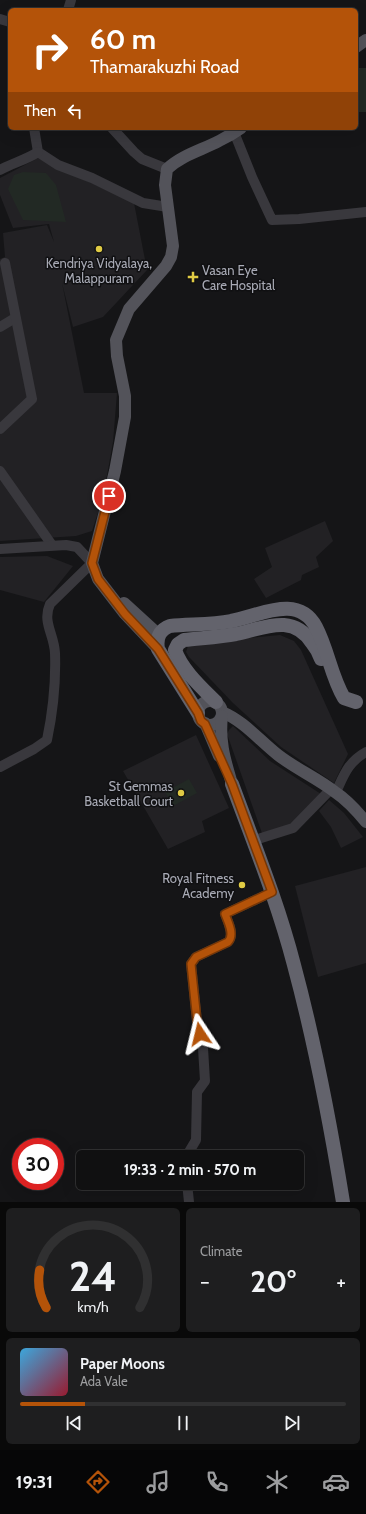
<!DOCTYPE html>
<meta charset="utf-8">
<style>
body{margin:0;font-family:Cabin,sans-serif;background:#1e1e1f;color:#f1f3f6;height:100vh;display:flex;flex-direction:column;font-size:15px;white-space:nowrap}
*{box-sizing:border-box;margin:0}
p{font-size:13px;color:#9c9d9f}
.icon{flex:none;width:22px;height:22px;fill:none;stroke:currentColor;stroke-width:2;stroke-linecap:round;stroke-linejoin:round}
.map{position:relative;height:1202px;overflow:hidden}
.side{display:flex;flex-direction:column;gap:6px;padding:6px;background:#090909;flex:1}
.side>*{flex:none}
.hud{position:absolute;left:8px;top:8px;width:350px;height:122px;border-radius:6px;box-shadow:0 4px 16px #0002,0 0 0 1px #303031;background:#b45309;color:#fff;overflow:hidden}
.speed{position:absolute;left:12px;top:1138px;display:flex;gap:8px;font-size:20px;font-weight:700;text-align:center}
.speed>*{display:grid;place-content:center;width:52px;height:52px;border-radius:50%;background:#101011;box-shadow:0 4px 16px #0002,0 0 0 1px #303031;line-height:1}
.speed .limit{border:6px solid #d22;background:#fff;color:#111}
.pin{position:absolute;display:grid;place-items:center;width:34px;height:34px;color:#fff;margin:-17px;border:2px solid #fff;border-radius:50%;box-shadow:0 1px 4px #0007}
.me{position:absolute;width:44px;margin:-22px;rotate:350deg;stroke-linejoin:round;filter:drop-shadow(0 0 3px #0008)}
.turn{display:flex;align-items:center;gap:14px;height:84px;padding:0 16px;font-size:18px}
.turn .icon{width:52px;height:52px;stroke-width:2.5}
.turn b{display:block;font-size:28px;line-height:34px}
.then{display:flex;align-items:center;height:38px;padding:0 16px;background:#0003;gap:8px;font-size:15px}
.big{font-size:30px;font-weight:800;line-height:1.1}
.side .widget{flex:1;display:flex;flex-direction:column;justify-content:center;gap:6px;min-width:0;padding:0 14px;border-radius:6px;background:#1e1e1f}
.side .dial{align-items:center;gap:0}
.dial svg{height:104px;overflow:visible;fill:none;stroke:#303031;stroke-width:7;stroke-linecap:round;text-anchor:middle}
.dial text{fill:#f1f3f6;stroke:none}
.song{display:flex;align-items:center;gap:12px}
.cover{width:48px;height:48px;border-radius:6px;background:linear-gradient(135deg,hsl(200 70% 55%),hsl(350 70% 35%))}
.played{height:4px;border-radius:2px;background:linear-gradient(90deg,#b45309 20%,#303031 20%)}
.keys{display:flex;justify-content:space-around;direction:ltr}
.heat{display:flex;justify-content:space-between;align-items:center;font-size:22px;direction:ltr}
.side .tiles{flex:1;display:grid;gap:6px;grid-template-columns:1fr 1fr}
.widget:last-child{grid-column:span 2}
.trip{position:absolute;left:76px;top:1150px;width:228px;height:40px;border-radius:6px;background:#101011;box-shadow:0 4px 16px #0002,0 0 0 1px #303031;font-weight:800;line-height:40px;text-align:center}
.tabs{display:flex;height:64px;justify-content:space-around;align-items:center;background:#060607;color:#9c9d9f}
.tabs .icon{width:28px;height:28px}
.tabs .current{color:#b45309}
.tabs b{font-size:18px;color:#f1f3f6}
.map>svg:first-child{display:block}
.built{fill:#222124}
.green{fill:#222924}
.lines{fill:none;stroke-linecap:round;stroke-linejoin:round}
.minor{stroke:#39383d;stroke-width:10}
.major{stroke:#53535a;stroke-width:12}
.highway{stroke:#63636c;stroke-width:14}
.route-casing{stroke:#753606;stroke-width:10}
.route{stroke:#b45309;stroke-width:7}
.poi-dot{fill:#e0cb44;stroke:#101012;stroke-width:1.5}
.labels{text-anchor:middle;dominant-baseline:central;stroke-width:3;stroke-linejoin:round;paint-order:stroke}
.poi-label{font-size:13px;fill:#a8aab5;stroke:#101012;text-anchor:end}
</style>
<div class="map">
<svg width="366" height="1202" viewBox="0 0 366 1202">
<rect width="100%" height="100%" fill="#151517"/>
<!-- built -->
<g class="built">
<polygon points="38,158 134,203 147,270 103,317 73,327 62,283 84,393 117,393 113,442 103,497 92,531 76,536 0,541 0,259 5,257 3,233 47,225 54,242 49,224 13,228 0,195 0,178"/>
<polygon points="325,521 333,541 316,557 319,567 302,575 301,580 266,598 254,579 272,567 265,548"/>
<polygon points="47,556 73,566 44,602 0,590 0,557"/>
<polygon points="280,635 294,641 301,650 348,754 334,783 281,747 233,703 189,657 186,652 188,646 195,643"/>
<polygon points="233,726 270,761 321,794 286,828 263,836 227,734 229,730"/>
<polygon points="196,735 229,808 202,821 205,832 168,849 123,771"/>
<polygon points="329,800 344,813 363,837 341,848 331,827 319,811"/>
<polygon points="366,867 366,963 318,977 295,886"/>
</g>
<!-- green -->
<g class="green">
<rect x="356" y="68" width="10" height="44"/>
<polygon points="23,172 46,173 56,185 66,222 23,220 8,189 14,175"/>
<polygon points="189,779 197,793 173,806 165,792"/>
</g>
<g class="lines">
<!-- minor -->
<g class="minor">
<polyline points="68,10 71,0"/>
<polyline points="0,19 10,22"/>
<polyline points="34,128 38,152 58,165 92,178 143,203 168,207"/>
<polyline points="112,128 134,152 142,159 167,169"/>
<polyline points="234,132 252,177 272,220 299,219 366,212"/>
<path d="M0,170C12,163 26,160 38,152"/>
<polyline points="0,327 15,318"/>
<polyline points="0,429 32,399 5,263"/>
<polyline points="0,471 52,545"/>
<path d="M0,549L66,545L77,547L92,563L50,604C42,622 54,634 55,653C56,681 53,711 47,740L34,749L0,767"/>
<path d="M336,792C344,775 348,762 366,752"/>
<polyline points="252,841 293,828 331,789"/>
<path d="M186,1157L196,1140L197,1092L205,1081L203,1048L197,1021L191,964L196,957L228,942C235,935 228,922 225,914L272,892"/>
<polyline points="187,1183 189,1202"/>
</g>
<!-- major -->
<g class="major">
<polyline points="356,47 366,40"/>
<polyline points="124,603 159,635"/>
<path d="M158,649L125,614L98,579L92,563L115,471L125,417V396L117,356L116,340L129,309L166,266L171,257L173,246L165,185L167,169C182,155 202,150 219,141C227,137 234,133 241,128"/>
<circle cx="210" cy="713" r="12"/>
<path d="M222,712C244,721 260,741 278,755C296,769 317,778 335,792C347,800 357,811 366,822"/>
<path d="M222,716C219,742 225,760 232,784"/>
<polyline points="205,723 219,756"/>
</g>
<!-- highway -->
<g class="highway">
<path d="M216,702C201,687 182,670 175,650L178,644L184,640C201,638 220,637 236,634C264,628 293,613 312,643C316,648 319,653 321,659"/>
<path d="M198,713L158,649C156,637 160,630 170,626C190,624 212,625 231,621C259,616 298,593 316,627C328,650 331,676 344,698L356,702"/>
<path d="M232,784C254,844 278,903 294,965C315,1043 330,1122 343,1202"/>
</g>
</g>
<g class="lines">
<defs>
<path id="route" d="M109,496L92,563L98,579L125,614L158,649L198,713L201,721L205,724L232,784L272,892L225,914C228,922 235,935 228,942L196,957L191,964L197,1021L200,1034"/>
</defs>
<!-- route casing -->
<use href="#route" class="route-casing"/>
<!-- route -->
<use href="#route" class="route"/>
</g>
<!-- markers -->
<g class="poi-dot">
<circle cx="99" cy="249" r="4"/>
<path d="M191 271h4v4h4v4h-4v4h-4v-4h-4v-4h4z"/>
<circle cx="181" cy="793" r="4"/>
<circle cx="242" cy="885" r="4"/>
</g>
<g class="labels">
<!-- poi labels -->
<g class="poi-label">
<text x="99" y="263" text-anchor="middle">Kendriya Vidyalaya,<tspan x="99" dy="15">Malappuram</tspan></text>
<text x="202" y="270" text-anchor="start">Vasan Eye<tspan x="202" dy="15">Care Hospital</tspan></text>
<text x="173" y="786">St Gemmas<tspan x="173" dy="15">Basketball Court</tspan></text>
<text x="234" y="878">Royal Fitness<tspan x="234" dy="15">Academy</tspan></text>
</g>
</g>
</svg>
<div class="speed"><div class="limit">30</div></div>
<div class="pin" style="left:109px;top:496px;background:#d93025"><svg class="icon" aria-label="arrive" viewBox="0 0 24 24"><path d="M6 21V4h12l-3 4 3 4H6"/></svg></div>
<svg class="me" style="left:200px;top:1034px" viewBox="-20 -20 40 40"><path d="M0-17L14 15 0 8-14 15z" fill="#b45309" stroke="#fff" stroke-width="4"/></svg>
<div class="trip">19:33 · 2 min · 570 m</div>
<div class="hud">
<div class="turn"><svg class="icon" aria-label="right" viewBox="0 0 24 24"><path d="M7 20v-9h11M14 6l5 5-5 5"/></svg><div><b>60 m</b>Thamarakuzhi Road</div></div>
<div class="then">Then<svg class="icon" aria-label="left" viewBox="0 0 24 24"><path d="M17 20v-9H6M10 6l-5 5 5 5"/></svg></div>
</div>
</div>
<section class="side">
<div class="tiles">
<div class="widget dial"><svg viewBox="0 0 100 80">
<path d="M14 69A42 42 0 1 1 86 69"/>
<path d="M14 69A42 42 0 0 1 9 40" stroke="#b45309"/>
<text x="50" y="56" font-size="32" font-weight="700">24</text>
<text x="50" y="72" font-size="11">km/h</text>
</svg></div>
<div class="widget"><p>Climate</p>
<div class="heat"><a>−</a><b class="big">20°</b><a>+</a></div>
</div>
<div class="widget">
<div class="song"><i class="cover"></i><div><b>Paper Moons</b><p>Ada Vale</p></div></div>
<div class="played"></div>
<div class="keys"><svg class="icon" aria-label="previous" viewBox="0 0 24 24"><path d="M18 5L8 12l10 7zM5 5v14"/></svg><svg class="icon" aria-label="pause" viewBox="0 0 24 24"><path d="M8 5v14M16 5v14"/></svg><svg class="icon" aria-label="next" viewBox="0 0 24 24"><path d="M6 5l10 7-10 7zM19 5v14"/></svg></div>
</div>
</div>
</section>
<nav class="tabs">
<b>19:31</b>
<svg class="icon current" aria-label="directions" viewBox="0 0 24 24"><path d="M12 3l9 9-9 9-9-9zM9 14v-3h6M13 9l2 2-2 2"/></svg>
<svg class="icon" aria-label="music" viewBox="0 0 24 24"><path d="M9 18V5l10-2v13"/><circle cx="6" cy="18" r="3"/><circle cx="16" cy="16" r="3"/></svg>
<svg class="icon" aria-label="phone" viewBox="0 0 24 24"><path d="M5 4h4l2 5-3 2q2 4 5 5l2-3 5 2v4C11 20 4 13 5 4z"/></svg>
<svg class="icon" aria-label="climate" viewBox="0 0 24 24"><path d="M12 3v18M4 7l16 10M4 17L20 7"/></svg>
<svg class="icon" aria-label="car" viewBox="0 0 24 24"><path d="M5 17H2v-5l4-1 3-4h7l3 4 3 1v5h-3M9 17h6M6 11h13"/><circle cx="7" cy="17" r="2"/><circle cx="17" cy="17" r="2"/></svg>
</nav>
